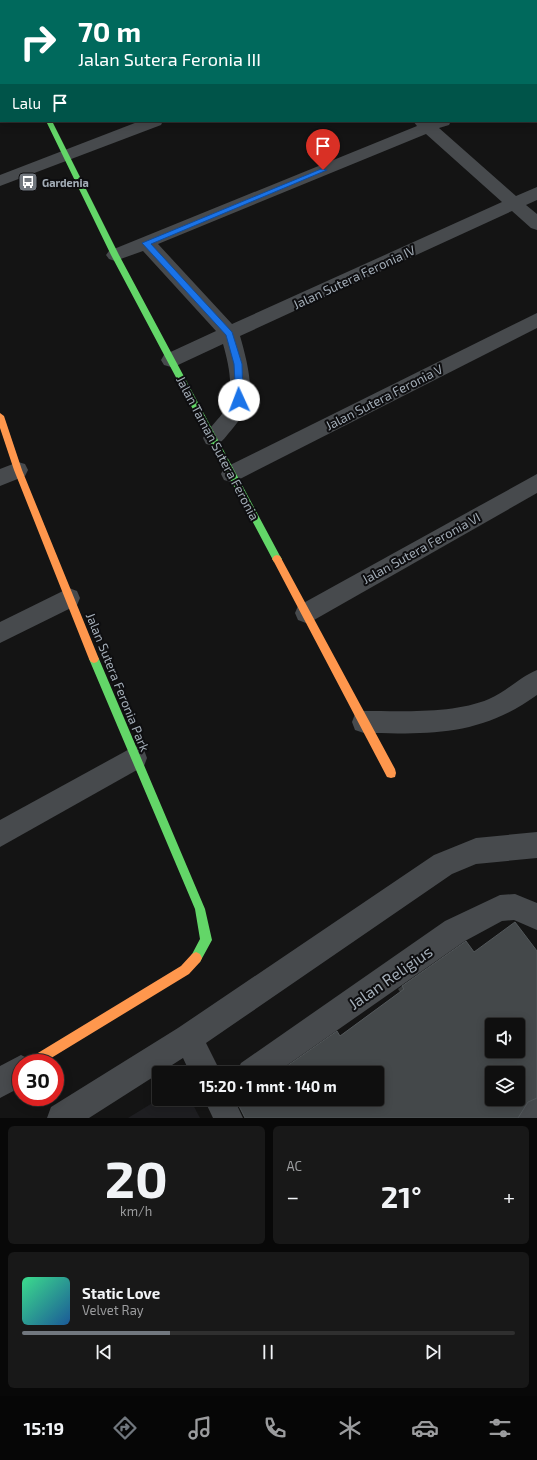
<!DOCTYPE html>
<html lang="id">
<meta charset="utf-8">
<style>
body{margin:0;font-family:"Exo 2",sans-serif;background:#181818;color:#f1f3f6;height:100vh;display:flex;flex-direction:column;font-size:15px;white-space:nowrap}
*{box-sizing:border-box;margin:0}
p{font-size:13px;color:#9b9c9e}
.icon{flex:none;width:22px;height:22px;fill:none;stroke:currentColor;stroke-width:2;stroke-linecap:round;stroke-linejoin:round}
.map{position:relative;height:1118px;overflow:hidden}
.panel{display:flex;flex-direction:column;gap:8px;padding:8px;background:#080808;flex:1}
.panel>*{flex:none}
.guide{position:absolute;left:0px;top:0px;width:537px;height:122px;box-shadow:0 2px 10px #0003,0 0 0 1px #2f2f2f;background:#00695c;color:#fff;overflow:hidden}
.buttons{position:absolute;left:485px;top:1018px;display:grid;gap:8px}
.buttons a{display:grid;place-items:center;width:40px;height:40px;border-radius:4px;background:#0f0f0f;box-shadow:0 2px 10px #0003,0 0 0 1px #2f2f2f;font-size:20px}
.speed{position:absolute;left:12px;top:1054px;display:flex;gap:8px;font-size:20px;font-weight:700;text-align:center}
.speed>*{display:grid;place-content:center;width:52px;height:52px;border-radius:50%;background:#0f0f0f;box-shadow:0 2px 10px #0003,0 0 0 1px #2f2f2f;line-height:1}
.speed .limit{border:6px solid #d22;background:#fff;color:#111}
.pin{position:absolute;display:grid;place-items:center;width:34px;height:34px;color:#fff;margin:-41px -17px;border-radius:50% 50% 50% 0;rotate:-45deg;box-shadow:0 0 4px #0007}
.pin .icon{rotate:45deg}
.me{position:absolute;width:44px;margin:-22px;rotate:358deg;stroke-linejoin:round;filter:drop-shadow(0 0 3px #0008)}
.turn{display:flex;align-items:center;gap:14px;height:84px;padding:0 12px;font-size:18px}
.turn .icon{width:52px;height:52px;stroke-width:2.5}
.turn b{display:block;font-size:28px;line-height:34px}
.then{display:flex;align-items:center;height:38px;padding:0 12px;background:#0003;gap:8px;font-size:15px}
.big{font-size:30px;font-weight:700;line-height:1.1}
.panel .tile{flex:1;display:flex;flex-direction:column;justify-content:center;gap:6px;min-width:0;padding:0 14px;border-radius:6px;background:#181818}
.panel .dial{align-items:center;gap:0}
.dial b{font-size:52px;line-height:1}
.song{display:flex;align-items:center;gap:12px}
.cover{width:48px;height:48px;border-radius:6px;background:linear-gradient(135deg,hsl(150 70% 55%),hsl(210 70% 35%))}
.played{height:4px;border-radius:2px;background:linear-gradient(90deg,#71777e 30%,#2f2f2f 30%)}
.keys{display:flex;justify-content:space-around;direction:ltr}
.heat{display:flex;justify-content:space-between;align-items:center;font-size:22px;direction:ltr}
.panel .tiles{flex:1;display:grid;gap:8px;grid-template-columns:1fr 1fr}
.tile:last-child{grid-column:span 2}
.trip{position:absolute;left:152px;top:1066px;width:232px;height:40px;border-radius:4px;background:#0f0f0f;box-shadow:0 2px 10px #0003,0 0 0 1px #2f2f2f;font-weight:700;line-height:40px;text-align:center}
.tab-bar{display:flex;height:64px;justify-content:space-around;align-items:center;background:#060606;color:#9b9c9e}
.tab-bar .icon{width:28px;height:28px}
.tab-bar .active{color:#71777e}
.tab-bar b{font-size:18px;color:#f1f3f6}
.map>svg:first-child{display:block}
.built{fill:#1e1e21}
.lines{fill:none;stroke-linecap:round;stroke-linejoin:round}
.street{fill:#474a4d;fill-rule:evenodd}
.fast{fill:#63d668;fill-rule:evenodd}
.slow{fill:#ff974d;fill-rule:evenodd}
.wall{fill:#393c3d}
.building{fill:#44484a;stroke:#53585b;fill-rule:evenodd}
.route{fill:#1a73e8;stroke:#114b97}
.labels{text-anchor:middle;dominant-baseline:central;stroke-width:4;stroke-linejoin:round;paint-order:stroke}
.far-poi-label{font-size:11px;font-weight:bold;fill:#a3adb7;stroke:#0e0e10;text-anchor:start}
.street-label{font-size:13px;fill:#a3adb7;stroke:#0e0e10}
.near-street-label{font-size:16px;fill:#a3adb7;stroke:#0e0e10}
</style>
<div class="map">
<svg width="537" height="1118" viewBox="0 0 537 1118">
<rect width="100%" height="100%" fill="#141414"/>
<!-- built -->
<polygon class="built" points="159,1099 190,1099 200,1118 128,1118"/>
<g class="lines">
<!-- street -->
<g class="street">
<rect x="342" y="0" width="14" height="1"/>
<polygon points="396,0 410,0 411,1 397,1"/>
<rect x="0" y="22" width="1" height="10"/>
<polygon points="537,76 537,86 536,87 536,77"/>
<polygon points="140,121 163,121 161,125 0,186 0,175"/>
<path d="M413,121H451L449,125L439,128L516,196L537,187V200L526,205L537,214V230L531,228L512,211L240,336C245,353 253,383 249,400C246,412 236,425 228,434C221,443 217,447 206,444L203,438C208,429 216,422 222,414C236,395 229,365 223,344L178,365L171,367L164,365L161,360L164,355L216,331L143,251L115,261L109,259L106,255L109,251L417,126ZM426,134L502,202L232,324L158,244Z"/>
<polygon points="537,313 537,328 238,480 231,482 224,480 221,474 224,468"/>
<polygon points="18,462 25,464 28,470 25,476 0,486 0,469"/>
<polygon points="537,474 537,493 314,620 306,623 298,620 295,613 298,606"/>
<polygon points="69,588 77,591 80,598 77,605 0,643 0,622"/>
<path d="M537,670V695C480,736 431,734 364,733L355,730L352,722L355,714L364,711C402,711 454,714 489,699C507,691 520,677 537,670Z"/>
<polygon points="135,746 144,750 147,758 144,766 0,847 0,820"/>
<polygon points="537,832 537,858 476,864 452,874 206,1043 221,1073 190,1073 183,1058 89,1118 47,1118 51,1107 178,1028 434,855 476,838"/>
<polygon points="515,894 537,903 537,930 514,920 502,921 465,941 276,1073 236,1073 241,1063 445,921 500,895"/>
<polygon points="21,1055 31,1060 33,1063 21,1063 21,1087 0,1098 0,1066"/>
<path d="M537,1096V1118H513C518,1106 525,1101 537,1096Z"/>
<polygon points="204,1099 234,1099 243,1118 213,1118"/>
</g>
<!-- fast -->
<g class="fast">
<polygon points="46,121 52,121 119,255 280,556 282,559 280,562 277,563 274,562 111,255"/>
<polygon points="94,655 97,656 99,659 205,909 212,940 200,962 196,964 192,962 190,958 200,939 195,909 89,659 91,656"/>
</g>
<!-- slow -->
<g class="slow">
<polygon points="0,413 4,416 22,470 99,659 97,662 94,663 91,662 89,659 14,470 0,428"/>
<polygon points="277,555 280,556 395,769 396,773 395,777 391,778 387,777 274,562 272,559 274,556"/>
<polygon points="196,952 200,954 202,958 200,962 189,974 43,1063 26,1063 28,1059 181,966 192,954"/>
</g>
</g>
<!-- wall -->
<polygon class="wall" points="537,951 340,1036 400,992 398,989 402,986 474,952"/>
<!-- building -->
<path class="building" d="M515,922L537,951V1098L528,1102L518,1118H245L237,1102L240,1099H377V1073H277L337,1031L340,1036L404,989L402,986L466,941L474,952ZM492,1025H518V1051H492ZM492,1073H518V1099H492Z"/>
<!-- route -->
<polygon class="route" points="321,169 327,170 151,244 232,332 242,364 243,400 242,402 236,402 234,364 226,335 142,243"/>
<!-- icons -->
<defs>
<symbol id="bus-square" viewBox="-11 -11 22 22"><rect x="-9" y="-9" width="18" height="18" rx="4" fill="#71777e" stroke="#0e0e10"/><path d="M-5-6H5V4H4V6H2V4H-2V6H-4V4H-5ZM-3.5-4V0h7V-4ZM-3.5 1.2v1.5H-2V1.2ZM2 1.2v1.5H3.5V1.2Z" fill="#fff"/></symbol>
</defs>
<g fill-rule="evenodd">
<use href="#bus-square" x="17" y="171" width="22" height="22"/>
</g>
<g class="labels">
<!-- far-poi labels -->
<g class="far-poi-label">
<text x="42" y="182">Gardenia</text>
</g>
<!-- street labels -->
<g class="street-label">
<text transform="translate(354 277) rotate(-25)">Jalan Sutera Feronia IV</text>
<text transform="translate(384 397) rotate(-27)">Jalan Sutera Feronia V</text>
<text transform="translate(218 448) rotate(62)">Jalan Taman Sutera Feronia</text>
<text transform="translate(421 548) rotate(-29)">Jalan Sutera Feronia VI</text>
<text transform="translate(118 682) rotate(68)">Jalan Sutera Feronia Park</text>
</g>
<!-- near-street labels -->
<g class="near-street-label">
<text transform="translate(390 977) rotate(-35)">Jalan Religius</text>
</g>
</g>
</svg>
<div class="buttons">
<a><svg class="icon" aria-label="sound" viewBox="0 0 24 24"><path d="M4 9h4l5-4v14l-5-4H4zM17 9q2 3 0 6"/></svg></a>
<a><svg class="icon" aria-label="layers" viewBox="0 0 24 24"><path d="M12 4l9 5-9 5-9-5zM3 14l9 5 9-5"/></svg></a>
</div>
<div class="speed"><div class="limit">30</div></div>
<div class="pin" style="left:323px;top:170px;background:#d93025"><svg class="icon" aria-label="arrive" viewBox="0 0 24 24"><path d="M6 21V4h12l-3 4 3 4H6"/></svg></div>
<svg class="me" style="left:239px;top:400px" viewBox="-20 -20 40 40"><circle r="19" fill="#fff"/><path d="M0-13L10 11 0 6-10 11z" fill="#1a73e8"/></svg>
<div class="trip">15:20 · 1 mnt · 140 m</div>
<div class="guide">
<div class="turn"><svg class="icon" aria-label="right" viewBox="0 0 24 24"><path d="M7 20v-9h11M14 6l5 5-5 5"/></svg><div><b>70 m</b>Jalan Sutera Feronia III</div></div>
<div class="then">Lalu<svg class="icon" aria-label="arrive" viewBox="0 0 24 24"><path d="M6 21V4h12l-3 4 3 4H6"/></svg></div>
</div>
</div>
<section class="panel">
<div class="tiles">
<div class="tile dial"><b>20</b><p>km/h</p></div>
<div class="tile"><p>AC</p>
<div class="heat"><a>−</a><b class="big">21°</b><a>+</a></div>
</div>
<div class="tile">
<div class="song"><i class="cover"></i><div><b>Static Love</b><p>Velvet Ray</p></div></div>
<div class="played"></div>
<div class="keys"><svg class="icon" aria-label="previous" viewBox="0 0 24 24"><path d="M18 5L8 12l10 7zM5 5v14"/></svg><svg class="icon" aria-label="pause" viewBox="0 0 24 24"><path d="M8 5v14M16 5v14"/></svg><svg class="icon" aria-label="next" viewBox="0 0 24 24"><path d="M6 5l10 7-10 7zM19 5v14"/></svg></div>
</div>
</div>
</section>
<nav class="tab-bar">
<b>15:19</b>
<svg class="icon active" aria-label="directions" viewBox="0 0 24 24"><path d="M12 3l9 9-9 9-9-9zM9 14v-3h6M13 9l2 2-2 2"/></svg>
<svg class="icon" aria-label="music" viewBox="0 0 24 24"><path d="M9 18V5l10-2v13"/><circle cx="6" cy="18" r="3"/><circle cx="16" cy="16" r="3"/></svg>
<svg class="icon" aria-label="phone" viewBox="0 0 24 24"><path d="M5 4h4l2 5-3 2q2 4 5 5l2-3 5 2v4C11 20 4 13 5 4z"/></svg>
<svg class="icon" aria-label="climate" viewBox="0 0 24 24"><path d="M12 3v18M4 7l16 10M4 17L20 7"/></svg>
<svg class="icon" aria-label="car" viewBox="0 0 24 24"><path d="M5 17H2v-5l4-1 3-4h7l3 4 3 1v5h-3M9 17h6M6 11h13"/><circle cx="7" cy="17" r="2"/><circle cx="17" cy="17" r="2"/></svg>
<svg class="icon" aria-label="filters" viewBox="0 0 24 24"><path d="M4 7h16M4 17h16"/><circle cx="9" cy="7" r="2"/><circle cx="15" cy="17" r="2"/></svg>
</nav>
